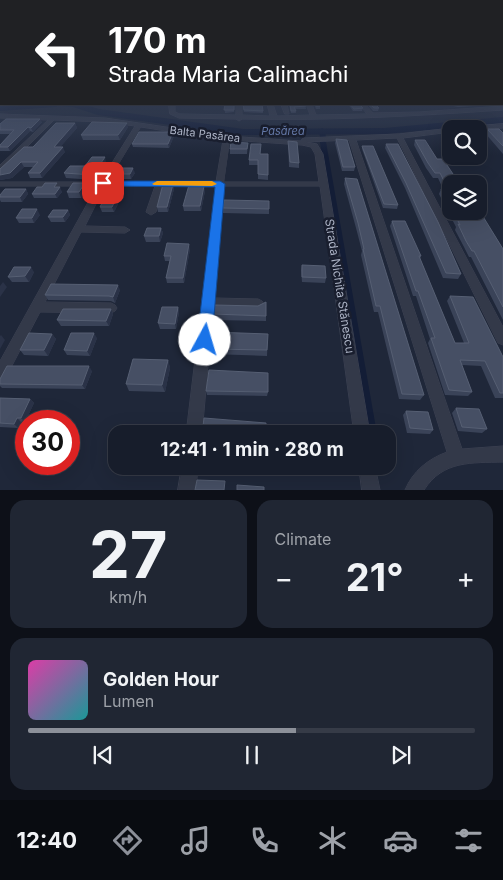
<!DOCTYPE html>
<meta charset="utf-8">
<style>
body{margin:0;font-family:Inter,sans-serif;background:#202633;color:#f1f3f6;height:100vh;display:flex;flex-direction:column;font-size:19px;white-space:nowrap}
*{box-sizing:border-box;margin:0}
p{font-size:16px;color:#9ea2a9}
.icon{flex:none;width:28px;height:28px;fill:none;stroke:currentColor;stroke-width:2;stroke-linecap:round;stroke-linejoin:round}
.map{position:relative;height:490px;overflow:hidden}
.sheet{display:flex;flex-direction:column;gap:10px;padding:10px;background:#0d1018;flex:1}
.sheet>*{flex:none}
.banner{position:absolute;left:0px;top:0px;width:504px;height:105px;box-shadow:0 5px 20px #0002,0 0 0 1px #363b47;background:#202124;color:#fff;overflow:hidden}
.fabs{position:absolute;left:442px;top:120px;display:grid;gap:10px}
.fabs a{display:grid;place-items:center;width:45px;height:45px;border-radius:10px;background:#171d2b;box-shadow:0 5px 20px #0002,0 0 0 1px #363b47;font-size:25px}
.speed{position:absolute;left:15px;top:410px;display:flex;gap:10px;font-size:25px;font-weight:700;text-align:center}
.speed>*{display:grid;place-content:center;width:65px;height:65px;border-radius:50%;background:#171d2b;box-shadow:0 5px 20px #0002,0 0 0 1px #363b47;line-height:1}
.speed .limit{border:8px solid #d22;background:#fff;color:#111}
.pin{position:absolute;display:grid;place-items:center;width:42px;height:42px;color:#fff;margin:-21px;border-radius:10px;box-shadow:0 2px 8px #0006}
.me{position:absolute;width:55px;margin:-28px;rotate:6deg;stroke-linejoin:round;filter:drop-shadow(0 0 4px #0008)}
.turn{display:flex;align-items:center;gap:18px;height:105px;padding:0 25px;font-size:22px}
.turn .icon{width:65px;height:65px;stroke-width:2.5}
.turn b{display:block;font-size:35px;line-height:42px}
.big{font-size:38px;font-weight:700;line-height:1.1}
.sheet .widget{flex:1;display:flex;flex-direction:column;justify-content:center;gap:8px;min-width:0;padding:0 18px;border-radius:15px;background:#202633}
.sheet .dial{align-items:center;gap:0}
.dial b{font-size:65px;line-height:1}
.song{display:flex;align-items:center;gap:15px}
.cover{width:60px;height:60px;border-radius:8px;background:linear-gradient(135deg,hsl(320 70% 55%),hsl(180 70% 35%))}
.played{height:5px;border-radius:2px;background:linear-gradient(90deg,#8c9099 60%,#363b47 60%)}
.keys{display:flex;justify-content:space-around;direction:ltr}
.heat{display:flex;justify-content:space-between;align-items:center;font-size:28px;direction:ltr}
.sheet .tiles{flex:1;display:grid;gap:10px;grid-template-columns:1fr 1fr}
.widget:last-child{grid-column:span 2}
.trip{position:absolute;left:108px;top:425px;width:288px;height:50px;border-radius:15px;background:#171d2b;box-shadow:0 5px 20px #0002,0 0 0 1px #363b47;font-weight:700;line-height:50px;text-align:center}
.tab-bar{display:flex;height:80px;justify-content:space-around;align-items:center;background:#090c11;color:#9ea2a9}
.tab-bar .icon{width:35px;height:35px}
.tab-bar .current{color:#8c9099}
.tab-bar b{font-size:22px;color:#f1f3f6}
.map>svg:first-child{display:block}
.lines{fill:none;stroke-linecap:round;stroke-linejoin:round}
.canal{fill:#131d36;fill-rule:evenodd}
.river{fill:#131d36;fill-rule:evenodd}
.street-casing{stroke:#3d4253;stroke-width:1}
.street{fill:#333949;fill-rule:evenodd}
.wall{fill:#3a4358}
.shaded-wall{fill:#2a3247}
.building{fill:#464f64;stroke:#565f73}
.route{fill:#1a73e8;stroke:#114b97}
.slow{fill:#f59e0b}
.labels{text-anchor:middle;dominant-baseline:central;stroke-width:5;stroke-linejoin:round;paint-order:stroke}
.far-water-label{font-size:11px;font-style:italic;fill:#6478a7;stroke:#191e2e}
.far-street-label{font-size:11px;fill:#adb4c6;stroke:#191e2e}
.street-label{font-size:12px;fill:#adb4c6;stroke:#191e2e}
</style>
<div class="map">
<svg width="503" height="490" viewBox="0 0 503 490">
<rect width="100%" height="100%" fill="#1f2739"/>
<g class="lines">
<!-- canal -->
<g class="canal">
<polygon points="322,128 325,130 326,138 323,140 320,138 319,130"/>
<polygon points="323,140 326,142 377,434 363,434 320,142"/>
</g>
<!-- river -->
<g class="river">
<polygon points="22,104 60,104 56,107 0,111 0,105"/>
<polygon points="61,104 82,104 99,109 243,129 385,128 503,117 503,123 385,134 243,135 98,115 73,107 62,106"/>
</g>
<defs>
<g id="street">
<polygon points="502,96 503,97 503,101 502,101"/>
<path d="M169,104H175V112L180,114L236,115V104H242V115L270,116L267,104H273L277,116L310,115L306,104H312L316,115L367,114L359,104H365L373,113L419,112L503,106V110C416,116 329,121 242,119L239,121L236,119L179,118L170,114Z"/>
<polygon points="281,104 287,104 289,114 285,114"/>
<path d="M0,114L105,118L227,136L301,141L302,139L304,138L399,134L451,128L453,129H451V132L403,138L503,327V345L498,343L397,138L356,140L462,449L503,446V462C472,463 443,460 424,490H405C413,471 428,459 447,452L349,140L306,142L317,144L323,154L370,434H354L320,186H224L214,298L258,299L262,301L264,304L262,307L258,309L213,308L202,434H186L216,186H163L156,212L151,215L146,212L155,186H105L85,226L125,227L130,230L125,233L81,232L45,302L111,303L115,305L117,308L115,311L111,313L40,312L5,379L0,380V361L97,186H0V182H100L135,126L105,122L54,120L3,171H0V165L48,120L0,118ZM141,127L223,140L216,182H108ZM230,140L302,145L311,147L315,154L319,182H224Z"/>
<polygon points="503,124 503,128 479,130 461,129 464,127"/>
<polygon points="182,466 198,466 196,490 178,490"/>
<polygon points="359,466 375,466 380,490 362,490"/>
</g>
</defs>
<!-- street casing -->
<use href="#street" class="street-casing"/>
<!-- street -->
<use href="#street" class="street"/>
</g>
<!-- wall -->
<g class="wall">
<polygon points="502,100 503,104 458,107 444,104 410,106 408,104 502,104"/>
<polygon points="225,104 235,104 234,112 225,113"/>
<polygon points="242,104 263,111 263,113 244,112"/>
<polygon points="289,104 305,104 306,109 295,109 296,113 291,113"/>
<polygon points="314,104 319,104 320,106 320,109 316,109"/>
<polygon points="348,104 359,104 363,108 362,111 353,111"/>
<polygon points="367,104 375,104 379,108 378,111 373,111"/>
<polygon points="42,122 33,132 30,131 10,151 0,151 0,145 10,134 0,134 0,124"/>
<polygon points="75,123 77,128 60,147 65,152 42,178 30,178 28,173 34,167 24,167 12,178 0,180 0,169 33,147"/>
<polygon points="128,127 120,140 83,140 81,135"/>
<polygon points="487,129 503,133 503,154 485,133"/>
<polygon points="174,136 169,148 133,147 132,144"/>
<polygon points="336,139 355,167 354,171 342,171 335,143"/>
<polygon points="415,140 451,184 451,211 479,211 503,249 503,320 471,257 469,257 464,247 455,230 456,227 439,194 441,189 443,189 438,178 433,178 426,168 414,145"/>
<polygon points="288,141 299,163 299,168 289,167"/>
<polygon points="248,143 247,154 230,154 230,149"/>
<polygon points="386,144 461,274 458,279 443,278 405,188 385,148"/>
<polygon points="362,146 398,205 397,209 383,208 362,149"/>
<polygon points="261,154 268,154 268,180 258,179 258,165 249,165 249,160"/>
<polygon points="106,162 95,180 66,178 64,173 85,166"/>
<polygon points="135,173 131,179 114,179 112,174"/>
<polygon points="345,178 424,395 420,400 399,399 378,312 374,312 361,255 362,251 356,228 344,184"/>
<polygon points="173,184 174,189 168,212 158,212 157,207"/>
<polygon points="58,187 62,192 57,198 34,198 32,194"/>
<polygon points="87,188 81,198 69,198 67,192"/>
<polygon points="26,189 28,194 22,202 1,202 0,200 0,195"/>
<polygon points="205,191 201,211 184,211 183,206"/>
<polygon points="116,199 118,204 114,212 102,212 100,207"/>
<polygon points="269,201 269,214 223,213 223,208"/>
<polygon points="68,210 70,215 65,222 51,222 48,217"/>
<polygon points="40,215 34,223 19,223 16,218"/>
<polygon points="392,221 421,256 420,259 455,343 464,343 447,301 450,296 503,357 503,398 495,398 481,366 462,365 472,392 468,396 445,395 428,343 430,339 416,296 413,296 390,226"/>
<polygon points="161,228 163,233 160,242 146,242 144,236"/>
<polygon points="190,249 184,283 167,283 166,278 170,261 165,261 164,256"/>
<polygon points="302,265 326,278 325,283 302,282 301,270"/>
<polygon points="34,272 29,282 12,282 8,277"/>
<polygon points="120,290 115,303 111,301 48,300 45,295"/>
<polygon points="258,306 266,316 266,321 214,320 213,314"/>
<polygon points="178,307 179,312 176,329 160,329 158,323"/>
<polygon points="111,309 113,314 109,326 61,326 57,320"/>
<polygon points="52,334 56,339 48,356 24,355 20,350"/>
<polygon points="268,334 267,356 211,354 210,349"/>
<polygon points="97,338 90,356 67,355 64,350"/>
<polygon points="168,360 170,368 165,392 129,391 126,384"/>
<polygon points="92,371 85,389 2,388 0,386 0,379"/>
<polygon points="206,391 268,392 267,396 207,395"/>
<polygon points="0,398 30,399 34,403 25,422 21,422 18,428 0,427"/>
<polygon points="456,408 487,429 482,433 458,431 452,413"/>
<polygon points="406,411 433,430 430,434 407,433 403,415"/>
</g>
<!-- shaded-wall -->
<g class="shaded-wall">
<polygon points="40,119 42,122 33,132 31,128"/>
<polygon points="75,123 77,128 56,152 54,147"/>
<polygon points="127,123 128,127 120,140 118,135"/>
<polygon points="28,127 30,131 10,151 8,147"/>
<polygon points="173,132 174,136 169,148 168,144"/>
<polygon points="63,147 65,152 42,178 40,173"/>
<polygon points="105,157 106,162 95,180 93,175"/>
<polygon points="21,162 24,167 12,178 0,180 0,175"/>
<polygon points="133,168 135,173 131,179 130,174"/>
<polygon points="85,183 87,188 81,198 79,192"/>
<polygon points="173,184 174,189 168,212 167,207"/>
<polygon points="204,186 205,191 201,211 200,206"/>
<polygon points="60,187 62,192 57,198 55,194"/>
<polygon points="26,189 28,194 22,202 20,197"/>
<polygon points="116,199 118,204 114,212 112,207"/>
<polygon points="37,209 40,215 34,223 32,218"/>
<polygon points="68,210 70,215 65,222 63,217"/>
<polygon points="161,228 163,233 160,242 159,236"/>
<polygon points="189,244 190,249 184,283 183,278"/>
<polygon points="31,267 34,272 29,282 25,276"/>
<polygon points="3,282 7,287 0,297 0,286"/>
<polygon points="118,285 120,290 115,303 113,297"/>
<polygon points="178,307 179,312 176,329 175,324"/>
<polygon points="111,309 113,314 109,326 106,321"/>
<polygon points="94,333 97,338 90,356 87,351"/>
<polygon points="52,334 56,339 48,356 44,350"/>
<polygon points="1,335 5,340 0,349 0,336"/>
<polygon points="168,360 170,368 165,392 162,385"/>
<polygon points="89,366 92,371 85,389 82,385"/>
<polygon points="30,399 34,403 25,422 21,418"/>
<polygon points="17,418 21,422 18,428 14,424"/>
</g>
<!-- building -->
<g class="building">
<polygon points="225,104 234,104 234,110 224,110"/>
<polygon points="243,104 262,104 263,111 244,110"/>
<polygon points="290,104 305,104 306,106 294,107 296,111 291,111"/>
<polygon points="315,104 319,104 320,106 316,106"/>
<polygon points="350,104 359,104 363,108 354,109"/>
<polygon points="370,104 375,104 379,108 374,108"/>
<polygon points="455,104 474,104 459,105"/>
<polygon points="6,119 40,119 31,128 28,127 8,147 0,147 0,145 14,130 0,130 0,124"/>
<polygon points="92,122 127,123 118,135 81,135"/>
<polygon points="56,123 75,123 54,147 63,147 40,173 28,173 38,162 21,162 10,173 0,175 0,169 24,147 33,147"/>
<polygon points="487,129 499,129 503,133 503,146"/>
<polygon points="139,132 173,132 168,144 132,144"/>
<polygon points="336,139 347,140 355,167 343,167"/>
<polygon points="415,140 425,140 437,159 443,159 455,177 458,177 462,184 451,184 451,208 441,189 448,189 440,173 435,173 428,163"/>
<polygon points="288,141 297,142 299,163 290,162"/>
<polygon points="231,142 248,143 247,149 230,149"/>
<polygon points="251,144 261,144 260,154 268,154 268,175 258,174 258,160 249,160"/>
<polygon points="386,144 398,144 438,222 461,274 446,273 406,183"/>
<polygon points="362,146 373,146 398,205 384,204"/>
<polygon points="92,157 105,157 93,175 64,173 70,166 85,166"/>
<polygon points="116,168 133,168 130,174 112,174"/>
<polygon points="345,178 357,179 424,395 402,394 380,306 376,306 363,249 364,249 358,223"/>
<polygon points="45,183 57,183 54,187 60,187 55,194 32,194 37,187 42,187"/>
<polygon points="73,183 85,183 79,192 67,192"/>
<polygon points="163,184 173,184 167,207 157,207"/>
<polygon points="189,185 204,186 200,206 183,206"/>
<polygon points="5,189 26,189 20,197 0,197 0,195"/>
<polygon points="104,199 116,199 112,207 100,207"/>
<polygon points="224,200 269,201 269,209 223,208"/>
<polygon points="22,209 37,209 32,218 16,218"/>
<polygon points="53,210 68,210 63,217 48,217"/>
<polygon points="479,210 503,249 503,307 474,251 472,251 466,241 458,224 460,225 453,211 479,211"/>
<polygon points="392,221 405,221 421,256 419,256 455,343 469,343 450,296 473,297 503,357 503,393 500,393 485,361 460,360 472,392 449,390 431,338 435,338 418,291 416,291"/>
<polygon points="147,228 161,228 159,236 144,236"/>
<polygon points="167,243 189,244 183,278 166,278 171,256 164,256"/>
<polygon points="302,265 325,266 326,278 302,277"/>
<polygon points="14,267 31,267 25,276 8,277"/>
<polygon points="51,284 118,285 113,297 109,296 45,295"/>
<polygon points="266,302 266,316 213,314 214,305 258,306"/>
<polygon points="162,307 178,307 175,324 158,323"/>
<polygon points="63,309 111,309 106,321 57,320"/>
<polygon points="212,332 268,334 267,350 210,349"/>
<polygon points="29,333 52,334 44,350 20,350"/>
<polygon points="71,333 94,333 87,351 64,350"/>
<polygon points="133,359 168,360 162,385 126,384"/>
<polygon points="7,366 89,366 82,385 0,384 0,379"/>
<polygon points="209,370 268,373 268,392 206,391"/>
<polygon points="0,398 30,399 21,418 17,418 14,424 0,423"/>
<polygon points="456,408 479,409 487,429 462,427"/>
<polygon points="406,411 428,412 433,430 410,428"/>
<polygon points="204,418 266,423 266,434 202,434"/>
<polygon points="197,480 225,481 224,490 195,490"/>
<polygon points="237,485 264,487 264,490 237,490"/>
</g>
<!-- sky -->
<linearGradient id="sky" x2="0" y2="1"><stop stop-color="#11151f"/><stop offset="0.56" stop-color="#3c475f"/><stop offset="1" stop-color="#3c475f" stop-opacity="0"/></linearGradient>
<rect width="503" height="155" fill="url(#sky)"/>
<!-- route -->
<polygon class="route" points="100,181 220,181 225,184 212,340 210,345 205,347 200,345 197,340 215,187 103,186 100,185"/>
<!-- slow -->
<polygon class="slow" points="157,181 212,181 217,184 212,186 154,185 152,184"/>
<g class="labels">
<!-- far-water labels -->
<g class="far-water-label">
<text x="283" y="131">Pasărea</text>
</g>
<!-- far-street labels -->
<g class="far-street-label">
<text transform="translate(205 134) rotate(7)">Balta Pasărea</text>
</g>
<!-- street labels -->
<g class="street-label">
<text transform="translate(340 286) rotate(81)">Strada Nichita Stănescu</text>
</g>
</g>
</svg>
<div class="fabs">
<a><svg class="icon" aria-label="search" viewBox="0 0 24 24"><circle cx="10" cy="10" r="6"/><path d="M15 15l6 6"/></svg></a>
<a><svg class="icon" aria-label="layers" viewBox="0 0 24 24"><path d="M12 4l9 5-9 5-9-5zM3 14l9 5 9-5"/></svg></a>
</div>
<div class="speed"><div class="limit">30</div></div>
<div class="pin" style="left:103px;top:183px;background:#d93025"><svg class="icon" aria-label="arrive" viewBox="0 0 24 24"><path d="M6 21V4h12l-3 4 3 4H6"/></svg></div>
<svg class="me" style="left:205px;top:340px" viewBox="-20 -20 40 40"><circle r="19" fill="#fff"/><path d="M0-13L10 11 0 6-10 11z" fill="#1a73e8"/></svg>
<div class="trip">12:41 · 1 min · 280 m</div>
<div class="banner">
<div class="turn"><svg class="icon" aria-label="left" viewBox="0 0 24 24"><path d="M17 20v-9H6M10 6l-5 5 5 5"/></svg><div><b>170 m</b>Strada Maria Calimachi</div></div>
</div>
</div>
<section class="sheet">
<div class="tiles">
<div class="widget dial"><b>27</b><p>km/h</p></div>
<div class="widget"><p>Climate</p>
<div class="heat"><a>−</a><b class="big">21°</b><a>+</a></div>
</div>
<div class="widget">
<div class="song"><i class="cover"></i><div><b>Golden Hour</b><p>Lumen</p></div></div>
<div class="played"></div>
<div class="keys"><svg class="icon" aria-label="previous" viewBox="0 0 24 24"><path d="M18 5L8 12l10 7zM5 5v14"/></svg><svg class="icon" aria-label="pause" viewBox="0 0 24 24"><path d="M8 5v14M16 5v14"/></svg><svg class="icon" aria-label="next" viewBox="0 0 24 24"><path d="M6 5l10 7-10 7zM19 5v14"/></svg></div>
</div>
</div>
</section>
<nav class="tab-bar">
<b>12:40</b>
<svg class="icon current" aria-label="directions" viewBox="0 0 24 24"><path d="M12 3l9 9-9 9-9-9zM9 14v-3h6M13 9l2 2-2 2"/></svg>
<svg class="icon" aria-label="music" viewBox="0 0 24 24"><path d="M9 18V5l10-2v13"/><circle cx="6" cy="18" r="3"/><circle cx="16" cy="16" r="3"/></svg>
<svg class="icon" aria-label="phone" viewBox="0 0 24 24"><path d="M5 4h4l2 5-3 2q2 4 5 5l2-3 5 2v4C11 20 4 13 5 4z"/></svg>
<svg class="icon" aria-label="climate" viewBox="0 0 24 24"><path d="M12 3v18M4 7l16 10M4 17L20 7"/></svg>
<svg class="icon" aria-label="car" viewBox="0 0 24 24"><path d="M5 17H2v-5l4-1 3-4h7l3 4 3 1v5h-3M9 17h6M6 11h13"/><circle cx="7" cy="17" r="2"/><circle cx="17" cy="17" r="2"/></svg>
<svg class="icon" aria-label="filters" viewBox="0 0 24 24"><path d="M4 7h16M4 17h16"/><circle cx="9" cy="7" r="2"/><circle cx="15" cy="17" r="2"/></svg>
</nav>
